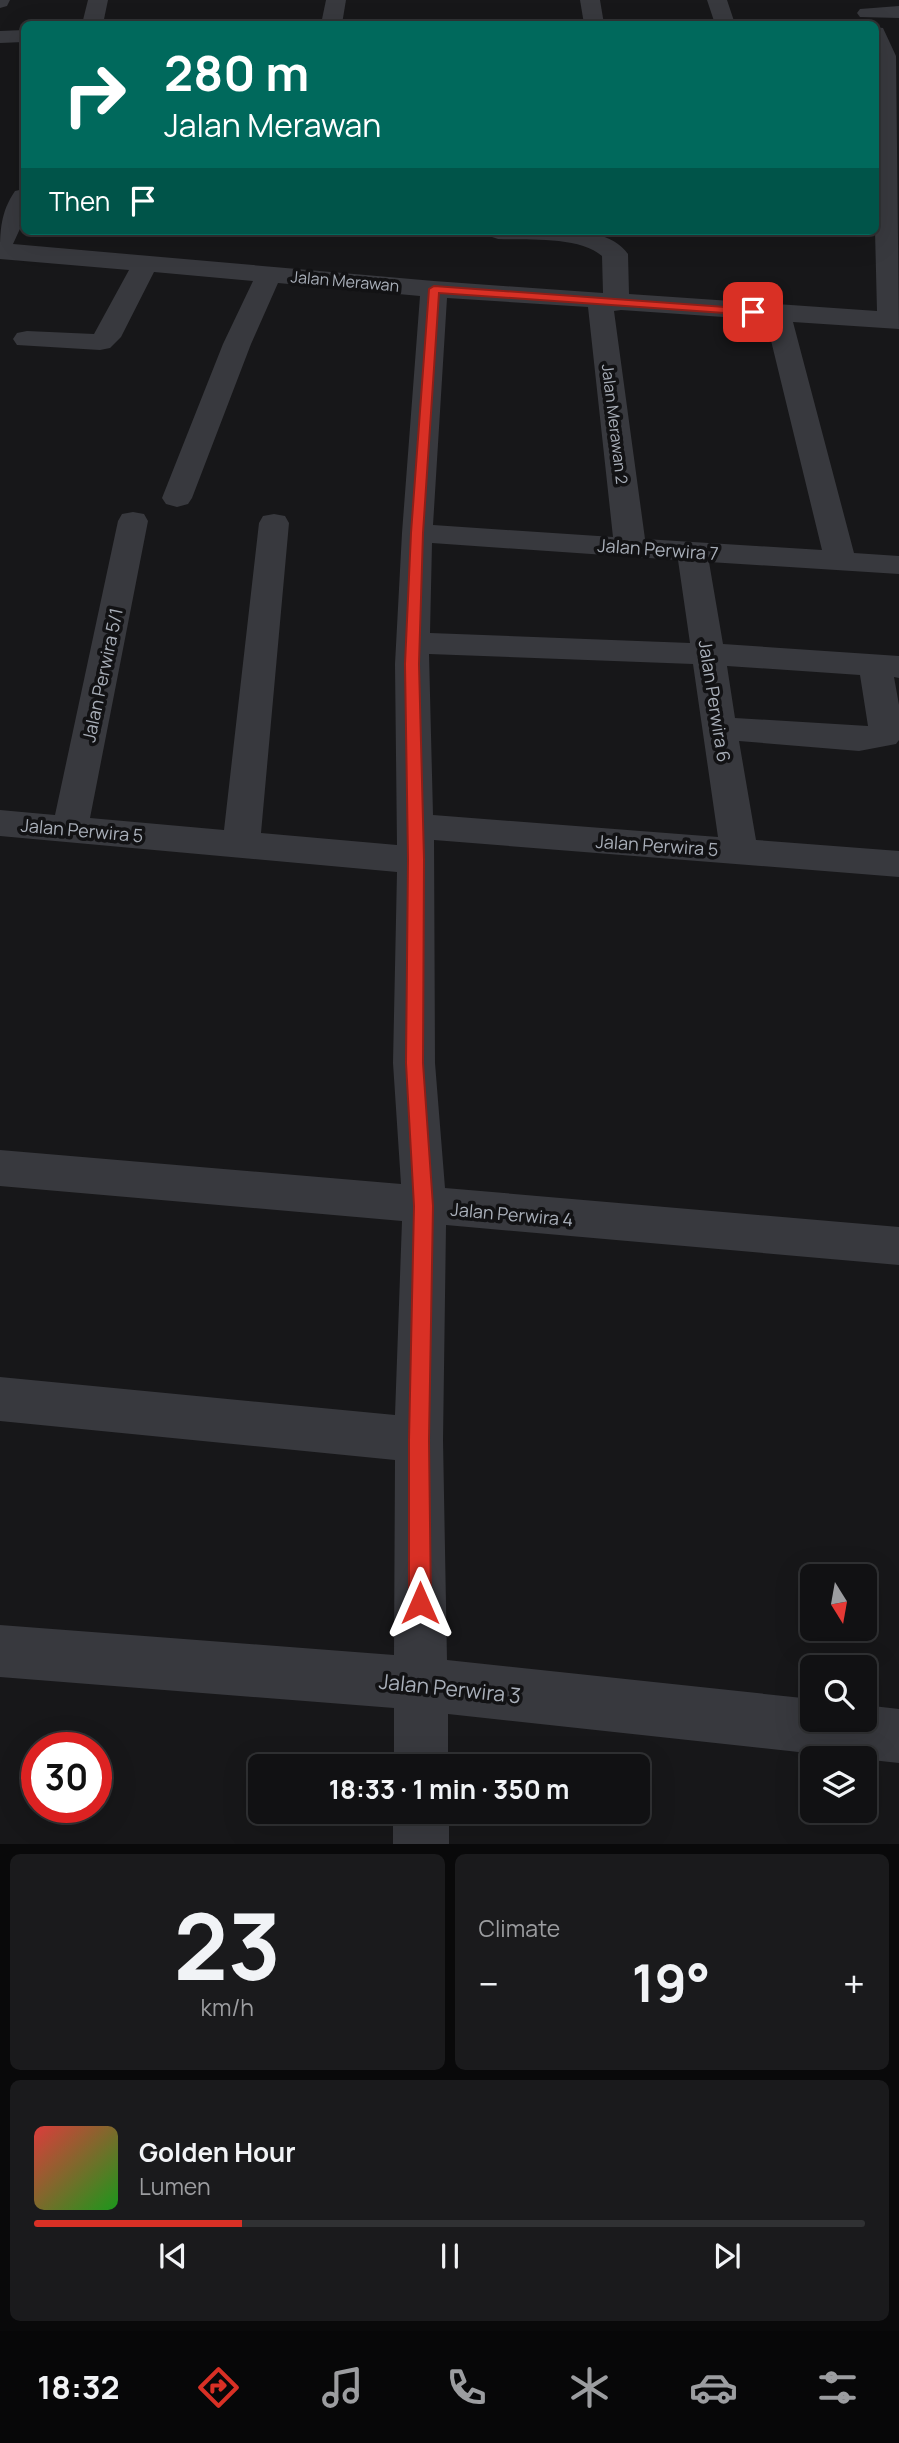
<!DOCTYPE html>
<meta charset="utf-8">
<style>
body{margin:0;font-family:Manrope,sans-serif;background:#1a1a1c;color:#f1f3f6;height:100vh;display:flex;flex-direction:column;font-size:26px;white-space:nowrap}
*{box-sizing:border-box;margin:0}
p{font-size:23px;color:#9c9da0}
.icon{flex:none;width:38px;height:38px;fill:none;stroke:currentColor;stroke-width:2;stroke-linecap:round;stroke-linejoin:round}
.map{position:relative;height:1844px;overflow:hidden}
.sheet{display:flex;flex-direction:column;gap:10px;padding:10px;background:#09090a;flex:1}
.sheet>*{flex:none}
.guide{position:absolute;left:21px;top:21px;width:858px;height:214px;border-radius:10px;box-shadow:0 7px 28px #0002,0 0 0 2px #303133;background:#00695c;color:#fff;overflow:hidden}
.needle{width:46px;rotate:169deg}
.fabs{position:absolute;left:800px;top:1564px;display:grid;gap:14px}
.fabs a{display:grid;place-items:center;width:77px;height:77px;border-radius:10px;background:#111113;box-shadow:0 7px 28px #0002,0 0 0 2px #303133;font-size:35px}
.speed{position:absolute;left:21px;top:1732px;display:flex;gap:14px;font-size:35px;font-weight:700;text-align:center}
.speed>*{display:grid;place-content:center;width:91px;height:91px;border-radius:50%;background:#111113;box-shadow:0 7px 28px #0002,0 0 0 2px #303133;line-height:1}
.speed .limit{border:10px solid #d22;background:#fff;color:#111}
.pin{position:absolute;display:grid;place-items:center;width:60px;height:60px;color:#fff;margin:-30px;border-radius:14px;box-shadow:0 4px 10px #0006}
.me{position:absolute;width:77px;margin:-38px;rotate:0deg;stroke-linejoin:round;filter:drop-shadow(0 0 5px #0008)}
.turn{display:flex;align-items:center;gap:24px;height:147px;padding:0 28px;font-size:32px}
.turn .icon{width:91px;height:91px;stroke-width:2.5}
.turn b{display:block;font-size:49px;line-height:60px}
.then{display:flex;align-items:center;height:66px;padding:0 28px;background:#0003;gap:14px;font-size:26px}
.big{font-size:52px;font-weight:700;line-height:1.1}
.sheet .widget{flex:1;display:flex;flex-direction:column;justify-content:center;gap:10px;min-width:0;padding:0 24px;border-radius:10px;background:#1a1a1c}
.sheet .dial{align-items:center;gap:0}
.dial b{font-size:91px;line-height:1}
.song{display:flex;align-items:center;gap:21px}
.cover{width:84px;height:84px;border-radius:10px;background:linear-gradient(135deg,hsl(0 70% 55%),hsl(120 70% 35%))}
.played{height:7px;border-radius:4px;background:linear-gradient(90deg,#d93025 25%,#303133 25%)}
.keys{display:flex;justify-content:space-around;direction:ltr}
.heat{display:flex;justify-content:space-between;align-items:center;font-size:38px;direction:ltr}
.sheet .tiles{flex:1;display:grid;gap:10px;grid-template-columns:1fr 1fr}
.widget:last-child{grid-column:span 2}
.trip{position:absolute;left:248px;top:1754px;width:402px;height:70px;border-radius:10px;background:#111113;box-shadow:0 7px 28px #0002,0 0 0 2px #303133;font-weight:700;line-height:70px;text-align:center}
.menu{display:flex;height:112px;justify-content:space-around;align-items:center;background:#070708;color:#9c9da0}
.menu .icon{width:49px;height:49px}
.menu .active{color:#d93025}
.menu b{font-size:32px;color:#f1f3f6}
.map>svg:first-child{display:block}
.lines{fill:none;stroke-linecap:round;stroke-linejoin:round}
.minor{fill:#38393e;fill-rule:evenodd}
.route{fill:#d93025;stroke:#8d1f18;stroke-width:2}
.labels{text-anchor:middle;dominant-baseline:central;stroke-width:7;stroke-linejoin:round;paint-order:stroke}
.far-street-label{font-size:16px;fill:#a9afb9;stroke:#121214}
.street-label{font-size:18px;fill:#a9afb9;stroke:#121214}
.near-street-label{font-size:21px;fill:#a9afb9;stroke:#121214}
</style>
<div class="map">
<svg width="899" height="1845" viewBox="0 0 899 1845">
<rect width="100%" height="100%" fill="#171719"/>
<g class="lines">
<!-- minor -->
<g class="minor">
<polygon points="0,0 10,0 7,6 0,8"/>
<polygon points="88,0 108,0 103,24 82,24"/>
<polygon points="326,0 346,0 342,24 321,24"/>
<polygon points="580,0 600,0 604,24 584,24"/>
<polygon points="707,0 727,0 735,24 715,24"/>
<polygon points="899,6 899,18 860,17 857,13 860,9"/>
<path d="M875,27L883,28L896,56L899,329L793,322L854,553L899,556V574L709,562L723,644L899,656V678L894,677L899,705V740L896,744L859,751L739,741L756,840L899,851V877L434,840L435,1063L445,1188L899,1227V1265L446,1225L443,1440L447,1660L812,1699V1720H864V1705L899,1709V1763L448,1714V1766H394V1708L0,1677V1625L394,1655L395,1460L0,1421V1377L395,1415L402,1221L0,1186V1150L401,1184L393,1063L397,872L0,836V810L55,815L118,521L122,514L133,512L144,514L148,521L90,818L224,830L259,523L263,516L274,514L285,516L289,523L261,833L397,845L395,664L402,533L420,296L278,283L251,344L192,498L188,504L177,507L166,504L162,498L223,344L253,281L154,272L121,337L110,348L100,350L17,345L13,339L17,333L27,331L94,334L129,270L0,259C0,232 0,213 15,191L24,189V220L13,244L434,281L603,293L602,256C580,236 527,240 498,239L489,236L485,231C524,231 604,219 628,254L629,294L877,311L875,231ZM447,298L588,307L613,537L433,525ZM621,310L766,320L822,550L645,539L614,311ZM432,543L678,560L690,643L430,633ZM429,654L693,664L718,837L433,815ZM727,666L860,675L868,726L735,718Z"/>
<polygon points="24,30 24,42 0,43 0,31"/>
<rect x="393" y="1811" width="56" height="34"/>
</g>
</g>
<!-- route -->
<polygon class="route" points="434,286 753,309 758,312 753,315 439,293 423,533 419,664 424,859 423,1063 433,1206 429,1440 431,1603 428,1610 420,1613 412,1610 409,1603 409,1440 414,1206 406,1063 408,859 405,664 411,533 429,289"/>
<g class="labels">
<!-- far-street labels -->
<g class="far-street-label">
<text transform="translate(345 281) rotate(5)">Jalan Merawan</text>
<text transform="translate(615 424) rotate(83)">Jalan Merawan 2</text>
</g>
<!-- street labels -->
<g class="street-label">
<text transform="translate(658 549) rotate(4)">Jalan Perwira 7</text>
<text transform="translate(102 675) rotate(-78)">Jalan Perwira 5/1</text>
<text transform="translate(715 701) rotate(81)">Jalan Perwira 6</text>
<text transform="translate(82 830) rotate(5)">Jalan Perwira 5</text>
<text transform="translate(657 845) rotate(4)">Jalan Perwira 5</text>
<text transform="translate(512 1214) rotate(5)">Jalan Perwira 4</text>
</g>
<!-- near-street labels -->
<g class="near-street-label">
<text transform="translate(450 1688) rotate(6)">Jalan Perwira 3</text>
</g>
</g>
</svg>
<div class="fabs">
<a><svg class="needle" viewBox="-14 -14 28 28"><path d="M0-13l5 13h-10z" fill="#e53935"/><path d="M0 13l5-13h-10z" fill="#9c9da0"/></svg></a>
<a><svg class="icon" aria-label="search" viewBox="0 0 24 24"><circle cx="10" cy="10" r="6"/><path d="M15 15l6 6"/></svg></a>
<a><svg class="icon" aria-label="layers" viewBox="0 0 24 24"><path d="M12 4l9 5-9 5-9-5zM3 14l9 5 9-5"/></svg></a>
</div>
<div class="speed"><div class="limit">30</div></div>
<div class="pin" style="left:753px;top:312px;background:#d93025"><svg class="icon" aria-label="arrive" viewBox="0 0 24 24"><path d="M6 21V4h12l-3 4 3 4H6"/></svg></div>
<svg class="me" style="left:420px;top:1603px" viewBox="-20 -20 40 40"><path d="M0-17L14 15 0 8-14 15z" fill="#d93025" stroke="#fff" stroke-width="4"/></svg>
<div class="trip">18:33 · 1 min · 350 m</div>
<div class="guide">
<div class="turn"><svg class="icon" aria-label="right" viewBox="0 0 24 24"><path d="M7 20v-9h11M14 6l5 5-5 5"/></svg><div><b>280 m</b>Jalan Merawan</div></div>
<div class="then">Then<svg class="icon" aria-label="arrive" viewBox="0 0 24 24"><path d="M6 21V4h12l-3 4 3 4H6"/></svg></div>
</div>
</div>
<section class="sheet">
<div class="tiles">
<div class="widget dial"><b>23</b><p>km/h</p></div>
<div class="widget"><p>Climate</p>
<div class="heat"><a>−</a><b class="big">19°</b><a>+</a></div>
</div>
<div class="widget">
<div class="song"><i class="cover"></i><div><b>Golden Hour</b><p>Lumen</p></div></div>
<div class="played"></div>
<div class="keys"><svg class="icon" aria-label="previous" viewBox="0 0 24 24"><path d="M18 5L8 12l10 7zM5 5v14"/></svg><svg class="icon" aria-label="pause" viewBox="0 0 24 24"><path d="M8 5v14M16 5v14"/></svg><svg class="icon" aria-label="next" viewBox="0 0 24 24"><path d="M6 5l10 7-10 7zM19 5v14"/></svg></div>
</div>
</div>
</section>
<nav class="menu">
<b>18:32</b>
<svg class="icon active" aria-label="directions" viewBox="0 0 24 24"><path d="M12 3l9 9-9 9-9-9zM9 14v-3h6M13 9l2 2-2 2"/></svg>
<svg class="icon" aria-label="music" viewBox="0 0 24 24"><path d="M9 18V5l10-2v13"/><circle cx="6" cy="18" r="3"/><circle cx="16" cy="16" r="3"/></svg>
<svg class="icon" aria-label="phone" viewBox="0 0 24 24"><path d="M5 4h4l2 5-3 2q2 4 5 5l2-3 5 2v4C11 20 4 13 5 4z"/></svg>
<svg class="icon" aria-label="climate" viewBox="0 0 24 24"><path d="M12 3v18M4 7l16 10M4 17L20 7"/></svg>
<svg class="icon" aria-label="car" viewBox="0 0 24 24"><path d="M5 17H2v-5l4-1 3-4h7l3 4 3 1v5h-3M9 17h6M6 11h13"/><circle cx="7" cy="17" r="2"/><circle cx="17" cy="17" r="2"/></svg>
<svg class="icon" aria-label="filters" viewBox="0 0 24 24"><path d="M4 7h16M4 17h16"/><circle cx="9" cy="7" r="2"/><circle cx="15" cy="17" r="2"/></svg>
</nav>
